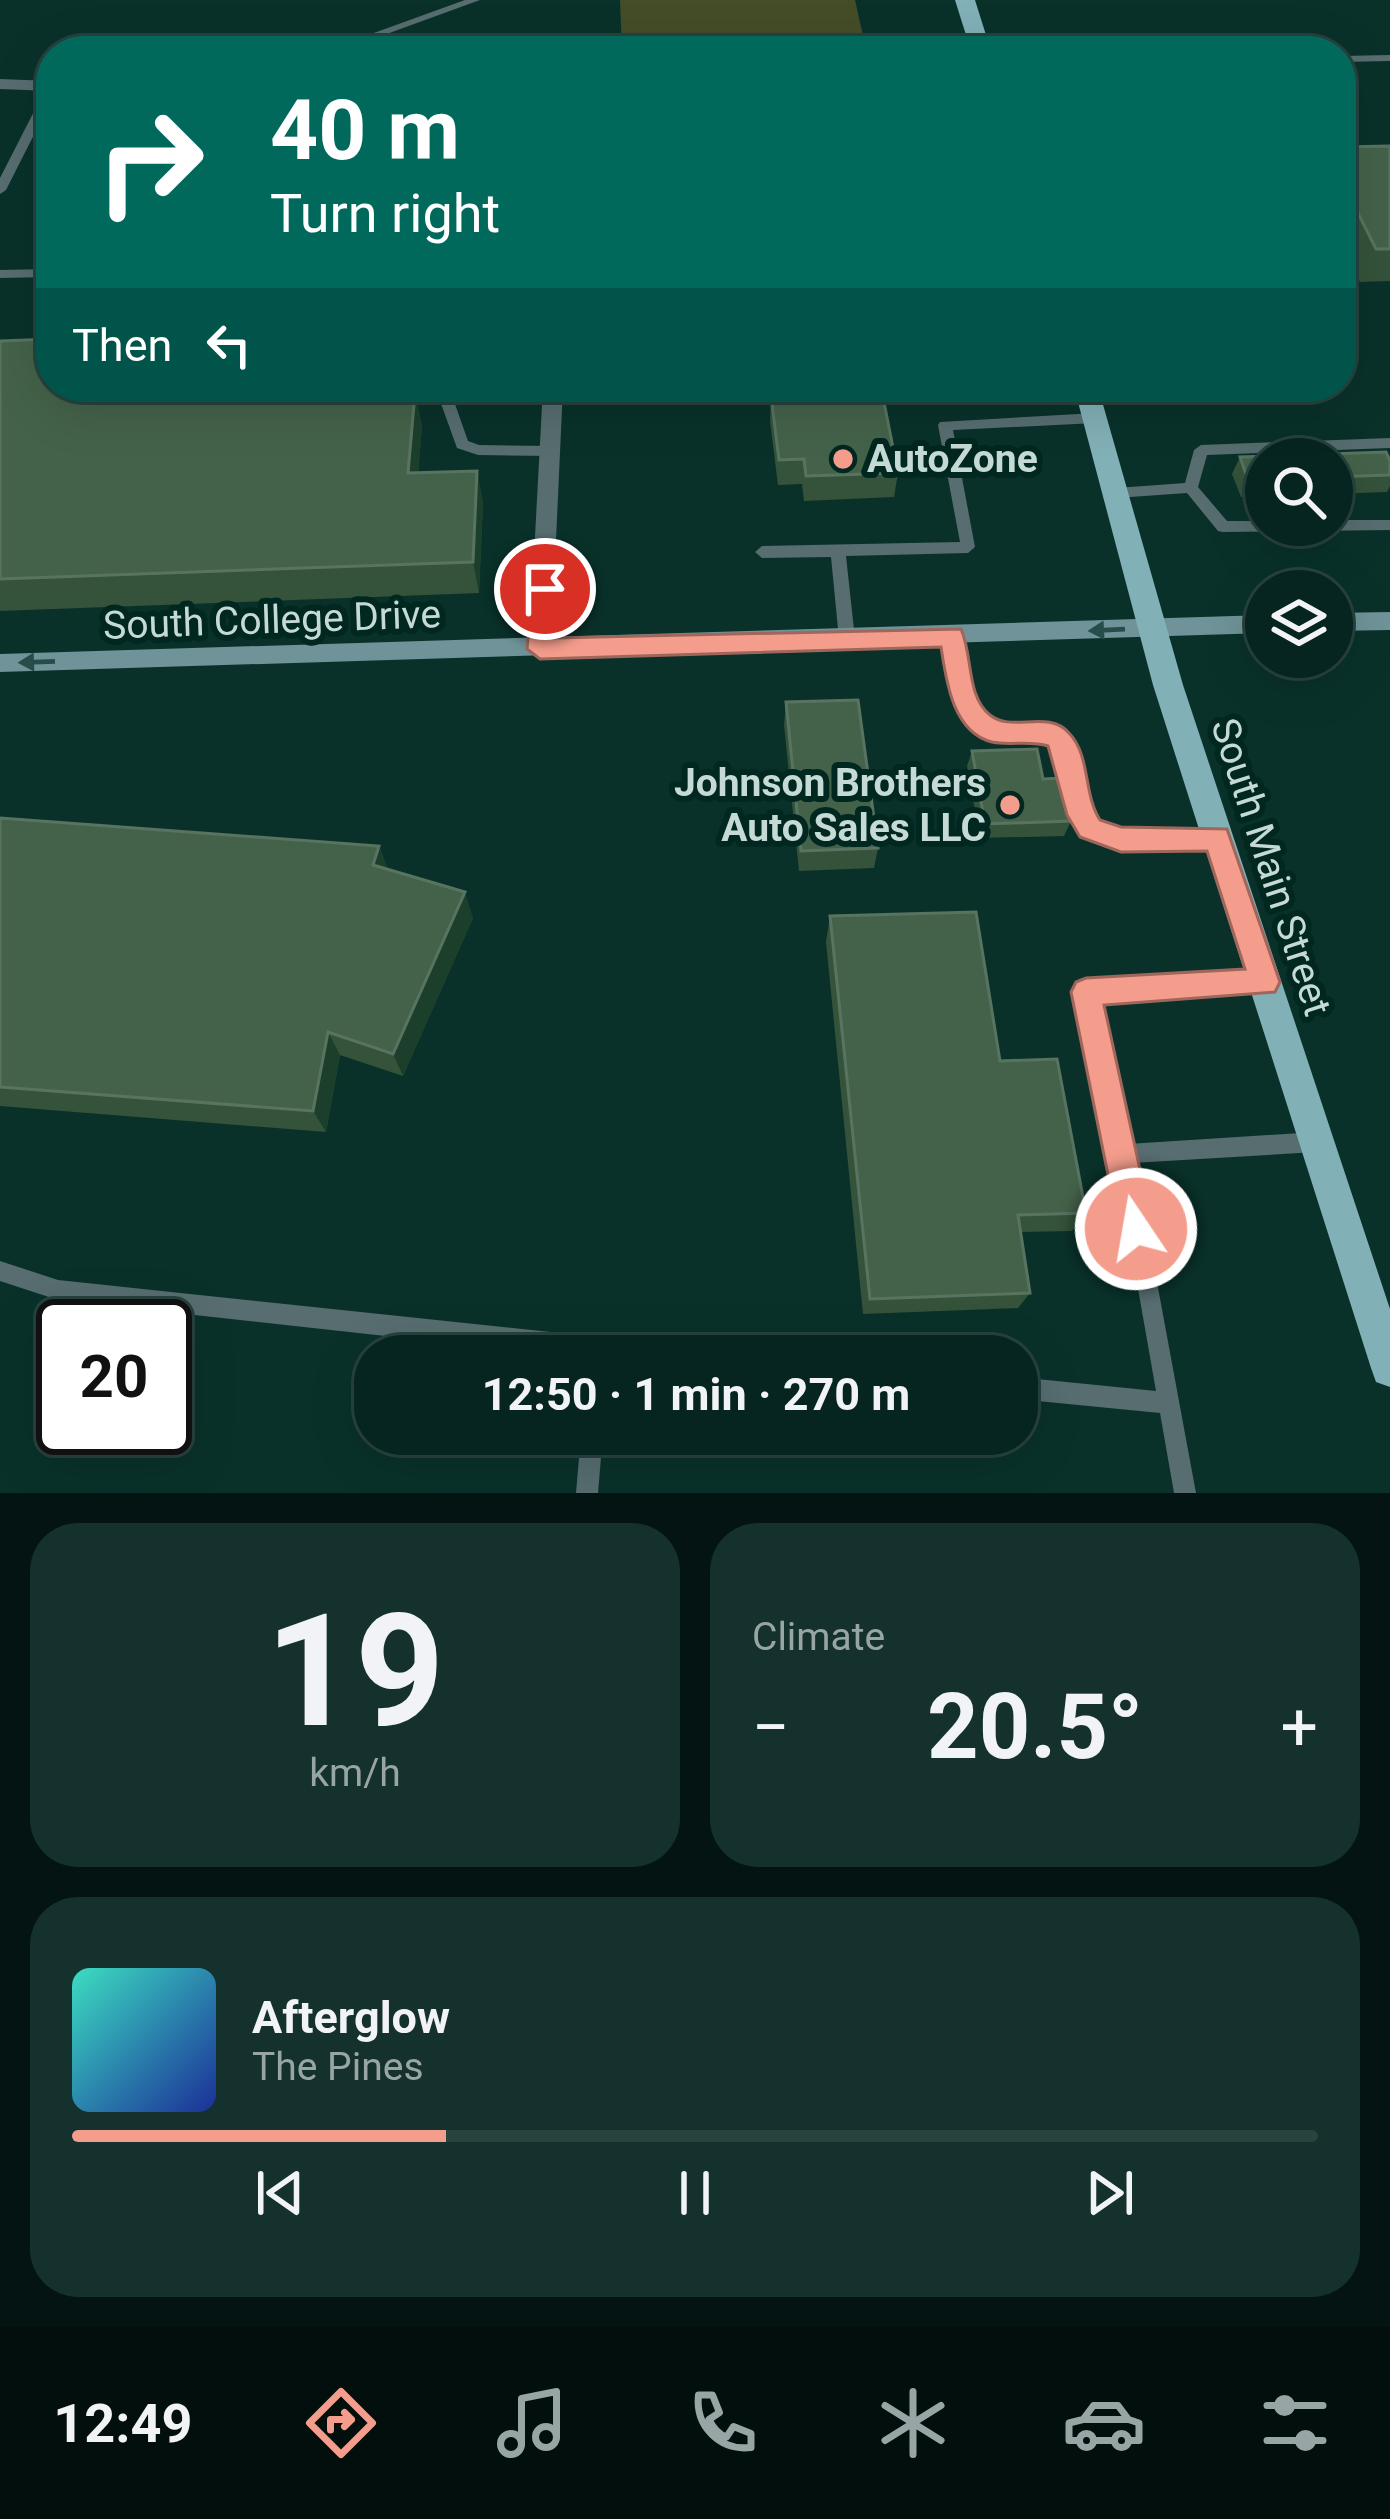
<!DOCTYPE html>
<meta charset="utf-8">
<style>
body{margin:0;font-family:Roboto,sans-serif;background:#15312d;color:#f1f3f6;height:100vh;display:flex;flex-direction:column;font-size:45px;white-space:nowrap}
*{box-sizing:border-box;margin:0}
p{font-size:39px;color:#98a5a5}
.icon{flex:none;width:66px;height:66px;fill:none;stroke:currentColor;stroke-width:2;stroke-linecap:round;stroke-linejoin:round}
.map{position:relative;height:1493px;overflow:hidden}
.details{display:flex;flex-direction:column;gap:30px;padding:30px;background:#041412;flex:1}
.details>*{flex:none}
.top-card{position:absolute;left:36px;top:36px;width:1320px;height:366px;border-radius:48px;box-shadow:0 12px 48px #0002,0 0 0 3px #28423e;background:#00695c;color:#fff;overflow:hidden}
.fabs{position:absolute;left:1245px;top:438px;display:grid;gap:24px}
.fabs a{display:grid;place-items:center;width:108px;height:108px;border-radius:50%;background:#072520;box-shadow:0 12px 48px #0002,0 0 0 3px #28423e;font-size:60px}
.speed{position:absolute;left:36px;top:1299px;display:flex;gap:24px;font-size:60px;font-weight:700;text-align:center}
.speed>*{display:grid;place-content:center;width:156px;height:156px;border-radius:50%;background:#072520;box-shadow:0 12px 48px #0002,0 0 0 3px #28423e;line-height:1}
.speed .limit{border:6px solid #111;border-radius:18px;background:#fff;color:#111}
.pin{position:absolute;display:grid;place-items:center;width:102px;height:102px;color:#fff;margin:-51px;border:6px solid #fff;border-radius:50%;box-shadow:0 3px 12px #0007}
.me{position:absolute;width:132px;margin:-66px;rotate:348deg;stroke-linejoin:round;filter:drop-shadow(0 0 9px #0008)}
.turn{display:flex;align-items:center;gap:42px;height:252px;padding:0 36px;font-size:54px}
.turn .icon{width:156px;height:156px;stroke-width:2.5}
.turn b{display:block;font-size:84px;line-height:102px}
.then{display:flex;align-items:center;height:114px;padding:0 36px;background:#0003;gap:24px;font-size:45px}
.big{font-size:90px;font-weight:700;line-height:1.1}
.details .tile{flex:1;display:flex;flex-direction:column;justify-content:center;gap:18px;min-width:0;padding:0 42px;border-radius:48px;background:#15312d}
.details .dial{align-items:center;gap:0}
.dial b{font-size:156px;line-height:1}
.song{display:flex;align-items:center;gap:36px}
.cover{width:144px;height:144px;border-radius:18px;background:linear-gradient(135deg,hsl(170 70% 55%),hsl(230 70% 35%))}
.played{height:12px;border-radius:6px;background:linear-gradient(90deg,#f49d8c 30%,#28423e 30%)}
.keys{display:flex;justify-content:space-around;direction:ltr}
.heat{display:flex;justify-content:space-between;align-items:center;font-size:66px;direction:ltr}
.details .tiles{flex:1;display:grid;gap:30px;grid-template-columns:1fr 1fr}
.tile:last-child{grid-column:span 2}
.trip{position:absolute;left:354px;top:1335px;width:684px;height:120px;border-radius:48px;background:#072520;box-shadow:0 12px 48px #0002,0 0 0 3px #28423e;font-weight:700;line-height:120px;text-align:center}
.tabs{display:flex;height:192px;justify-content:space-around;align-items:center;background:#030f0d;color:#98a5a5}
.tabs .icon{width:84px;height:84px}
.tabs .current{color:#f49d8c}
.tabs b{font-size:54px;color:#f1f3f6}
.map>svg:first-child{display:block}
.green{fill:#444d28}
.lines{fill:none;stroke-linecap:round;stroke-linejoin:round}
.lane{fill:#576d70;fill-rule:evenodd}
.street{fill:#576d70;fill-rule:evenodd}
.secondary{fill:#6f9398;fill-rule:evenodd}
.primary{fill:#81b0b6;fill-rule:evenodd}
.wall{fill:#34533a}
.shaded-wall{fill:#1c3f2c}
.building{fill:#44624a;stroke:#587460;stroke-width:3}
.oneway{fill:#274d4a}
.route{fill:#f49d8c;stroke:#9f665b;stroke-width:3}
.poi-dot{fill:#f49d8c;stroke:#002720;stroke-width:4.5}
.labels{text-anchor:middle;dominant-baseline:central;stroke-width:12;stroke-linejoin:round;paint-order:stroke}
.poi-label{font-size:39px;font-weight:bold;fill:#c6dad5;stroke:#002720;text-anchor:start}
.street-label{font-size:39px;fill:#c6dad5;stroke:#002720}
</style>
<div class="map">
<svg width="1390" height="1493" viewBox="0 0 1390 1493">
<rect width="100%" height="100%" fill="#09312a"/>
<!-- green -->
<polygon class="green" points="620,0 855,0 866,49 622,51"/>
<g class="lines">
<!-- lane -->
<g class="lane">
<polygon points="465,0 480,0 340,51 324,51"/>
<polygon points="1390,55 1390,61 1341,62 1341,56"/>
<polygon points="51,87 51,101 6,190 0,194 0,178 45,90"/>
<polygon points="51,269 51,277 0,278 0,270"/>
<polygon points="435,387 449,387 468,441 479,445 551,446 558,451 551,456 478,455 457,448"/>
<polygon points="1096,413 1103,418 1096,423 953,430 975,547 968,553 846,556 855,639 853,643 847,645 839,639 831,557 762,558 755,552 762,546 960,542 938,425 940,422"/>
<polygon points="1390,438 1390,448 1207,455 1198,487 1227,521 1266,521 1266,525 1332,525 1332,520 1390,520 1390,530 1223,532 1218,531 1187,493 1116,498 1109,493 1116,488 1185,483 1194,450 1201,445"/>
<path d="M952,630L960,636C969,692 962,721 1030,725C1042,726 1056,726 1065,735C1079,748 1078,771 1081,788C1093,851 1172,833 1218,831L1224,833L1227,838L1224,843C1209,847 1193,847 1178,848C1130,851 1081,849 1066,794C1061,778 1066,752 1050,742C1041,736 1025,738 1014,737C951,731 952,688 944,636Z"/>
<polygon points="1264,974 1270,976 1273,982 1270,988 1264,990 1097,1000 1128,1144 1316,1132 1323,1135 1326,1142 1323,1149 1316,1152 1132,1163 1154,1266 1196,1493 1174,1493 1160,1413 1017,1399 1017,1377 1156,1391 1134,1266 1077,992 1079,986 1086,983"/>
<polygon points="0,1261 58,1280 673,1345 681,1348 684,1356 567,1356 58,1300 0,1281"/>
<polygon points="581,1434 603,1434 598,1493 576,1493"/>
</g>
<!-- street -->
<g class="street">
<polygon points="0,79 51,81 51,91 0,89"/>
<polygon points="543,387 563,387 551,649 540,658 529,649"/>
</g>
<!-- secondary -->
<g class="secondary">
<polygon points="1390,612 1390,630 1332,631 1332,613"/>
<polygon points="1266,615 1266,633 0,672 0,654"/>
</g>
<!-- primary -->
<g class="primary">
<polygon points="955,0 975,0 991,51 971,51"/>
<polygon points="1074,387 1098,387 1183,685 1390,1309 1390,1387 1376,1382 1371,1368 1153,685"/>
</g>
</g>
<!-- wall -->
<g class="wall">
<polygon points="1390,146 1390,281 1360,282 1343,246 1341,247 1341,147"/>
<polygon points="0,341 51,387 379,387 378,394 415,393 422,426 418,473 477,471 483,503 479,593 0,611"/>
<polygon points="794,387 881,387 898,473 894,497 804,501 802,484 778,485 770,421 771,396 793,395"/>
<polygon points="1386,452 1390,461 1390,486 1387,492 1332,494 1332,459 1266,459 1266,496 1241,497 1232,474 1240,457"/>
<polygon points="786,702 878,848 874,868 799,871 784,725"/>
<polygon points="972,751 1043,779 1071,821 1064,836 980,838 967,766"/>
<polygon points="0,818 379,846 388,870 473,918 403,1076 340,1055 326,1132 0,1106"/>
<polygon points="830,916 1000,1061 1086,1213 1072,1231 1021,1232 1030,1293 1018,1308 863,1314 826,942"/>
</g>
<!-- shaded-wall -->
<g class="shaded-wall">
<polygon points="368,387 379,387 375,427 367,395"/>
<polygon points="415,393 422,426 416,505 408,473"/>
<polygon points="477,471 483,503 479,593 473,562"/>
<polygon points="379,846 389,872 373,865"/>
<polygon points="465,892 473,918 403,1076 393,1054"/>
<polygon points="328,1032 340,1055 326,1132 313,1111"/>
</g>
<!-- building -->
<g class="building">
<polygon points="1390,146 1390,249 1376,249 1358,213 1341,214 1341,147"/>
<polygon points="51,339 51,387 368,387 367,395 415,393 408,473 477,471 473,562 0,579 0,341"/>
<polygon points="796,387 881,387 898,473 806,476 804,459 779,460 771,396 797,395"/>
<polygon points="1386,452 1390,461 1390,475 1332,477 1332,459 1266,459 1266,480 1248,480 1240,457"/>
<polygon points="858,700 878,848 801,851 786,702"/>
<polygon points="1037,749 1043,779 1061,778 1071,821 985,824 972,751"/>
<polygon points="0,818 379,846 373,865 465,892 393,1054 328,1032 313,1111 0,1087"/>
<polygon points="976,912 1000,1061 1057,1059 1086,1213 1018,1215 1030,1293 870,1299 830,916"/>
</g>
<!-- one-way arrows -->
<defs><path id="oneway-solid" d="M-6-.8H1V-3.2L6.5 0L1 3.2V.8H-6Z" transform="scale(3)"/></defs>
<g class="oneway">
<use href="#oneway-solid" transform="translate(1107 630) rotate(177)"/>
<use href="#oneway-solid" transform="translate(37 662) rotate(178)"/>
</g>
<!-- route -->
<path class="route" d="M545,579L558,589L554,638L961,629C973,655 966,696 990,715C1012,733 1048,709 1069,733C1091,756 1083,794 1100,820L1121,827L1227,829L1280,982L1275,992L1104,1005L1153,1229L1148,1241L1136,1246L1124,1241L1119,1229L1071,992L1076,982L1086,978L1245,969L1207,851L1121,852L1080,837L1067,815L1048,746C1030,740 1010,746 992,742C952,732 946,679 941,647L540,659L527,649L533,589Z"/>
<!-- markers -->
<g class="poi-dot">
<circle cx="843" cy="459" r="12"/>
<circle cx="1010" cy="805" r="12"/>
</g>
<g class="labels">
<!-- poi labels -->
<g class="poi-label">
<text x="867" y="459">AutoZone</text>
<text x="986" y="783" text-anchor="end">Johnson Brothers<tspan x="986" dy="45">Auto Sales LLC</tspan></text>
</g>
<!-- street labels -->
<g class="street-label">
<text transform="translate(272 620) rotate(-2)">South College Drive</text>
<text transform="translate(1271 867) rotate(72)">South Main Street</text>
</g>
</g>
</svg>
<div class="fabs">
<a><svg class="icon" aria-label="search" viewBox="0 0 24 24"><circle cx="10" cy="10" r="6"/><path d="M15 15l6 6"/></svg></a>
<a><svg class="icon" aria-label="layers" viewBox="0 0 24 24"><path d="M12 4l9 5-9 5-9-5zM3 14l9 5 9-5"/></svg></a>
</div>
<div class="speed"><div class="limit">20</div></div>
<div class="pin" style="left:545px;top:589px;background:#d93025"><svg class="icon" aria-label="arrive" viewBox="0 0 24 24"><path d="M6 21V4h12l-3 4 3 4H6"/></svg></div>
<svg class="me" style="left:1136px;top:1229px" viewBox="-20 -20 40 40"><circle r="17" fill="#f49d8c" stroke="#fff" stroke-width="3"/><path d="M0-11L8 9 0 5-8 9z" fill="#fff"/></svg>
<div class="trip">12:50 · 1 min · 270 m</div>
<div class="top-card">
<div class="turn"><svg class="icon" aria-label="right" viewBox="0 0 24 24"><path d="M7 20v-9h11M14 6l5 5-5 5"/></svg><div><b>40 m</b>Turn right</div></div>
<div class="then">Then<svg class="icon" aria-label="left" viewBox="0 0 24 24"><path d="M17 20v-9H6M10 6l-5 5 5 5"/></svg></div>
</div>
</div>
<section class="details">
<div class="tiles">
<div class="tile dial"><b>19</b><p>km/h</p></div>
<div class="tile"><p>Climate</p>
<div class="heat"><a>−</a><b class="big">20.5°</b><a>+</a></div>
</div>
<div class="tile">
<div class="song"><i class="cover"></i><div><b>Afterglow</b><p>The Pines</p></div></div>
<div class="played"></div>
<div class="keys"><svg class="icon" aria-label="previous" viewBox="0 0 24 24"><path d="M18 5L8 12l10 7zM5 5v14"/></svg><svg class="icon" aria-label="pause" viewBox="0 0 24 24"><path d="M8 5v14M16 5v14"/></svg><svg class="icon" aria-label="next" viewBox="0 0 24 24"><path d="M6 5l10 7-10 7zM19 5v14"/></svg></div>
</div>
</div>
</section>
<nav class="tabs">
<b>12:49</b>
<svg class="icon current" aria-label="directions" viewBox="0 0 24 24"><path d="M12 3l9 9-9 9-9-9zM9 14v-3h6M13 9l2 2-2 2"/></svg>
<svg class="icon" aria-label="music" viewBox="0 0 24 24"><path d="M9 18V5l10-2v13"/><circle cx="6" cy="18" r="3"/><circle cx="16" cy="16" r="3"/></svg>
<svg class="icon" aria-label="phone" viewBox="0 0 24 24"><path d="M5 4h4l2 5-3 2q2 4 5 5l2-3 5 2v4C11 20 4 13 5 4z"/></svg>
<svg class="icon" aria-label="climate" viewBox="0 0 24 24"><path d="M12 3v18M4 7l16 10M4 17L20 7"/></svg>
<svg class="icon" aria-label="car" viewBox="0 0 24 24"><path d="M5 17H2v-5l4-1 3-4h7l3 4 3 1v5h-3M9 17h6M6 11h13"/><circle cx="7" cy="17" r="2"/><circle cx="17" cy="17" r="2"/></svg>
<svg class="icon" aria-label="filters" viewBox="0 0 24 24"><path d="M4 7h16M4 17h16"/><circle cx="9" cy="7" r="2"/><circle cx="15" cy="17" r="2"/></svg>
</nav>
